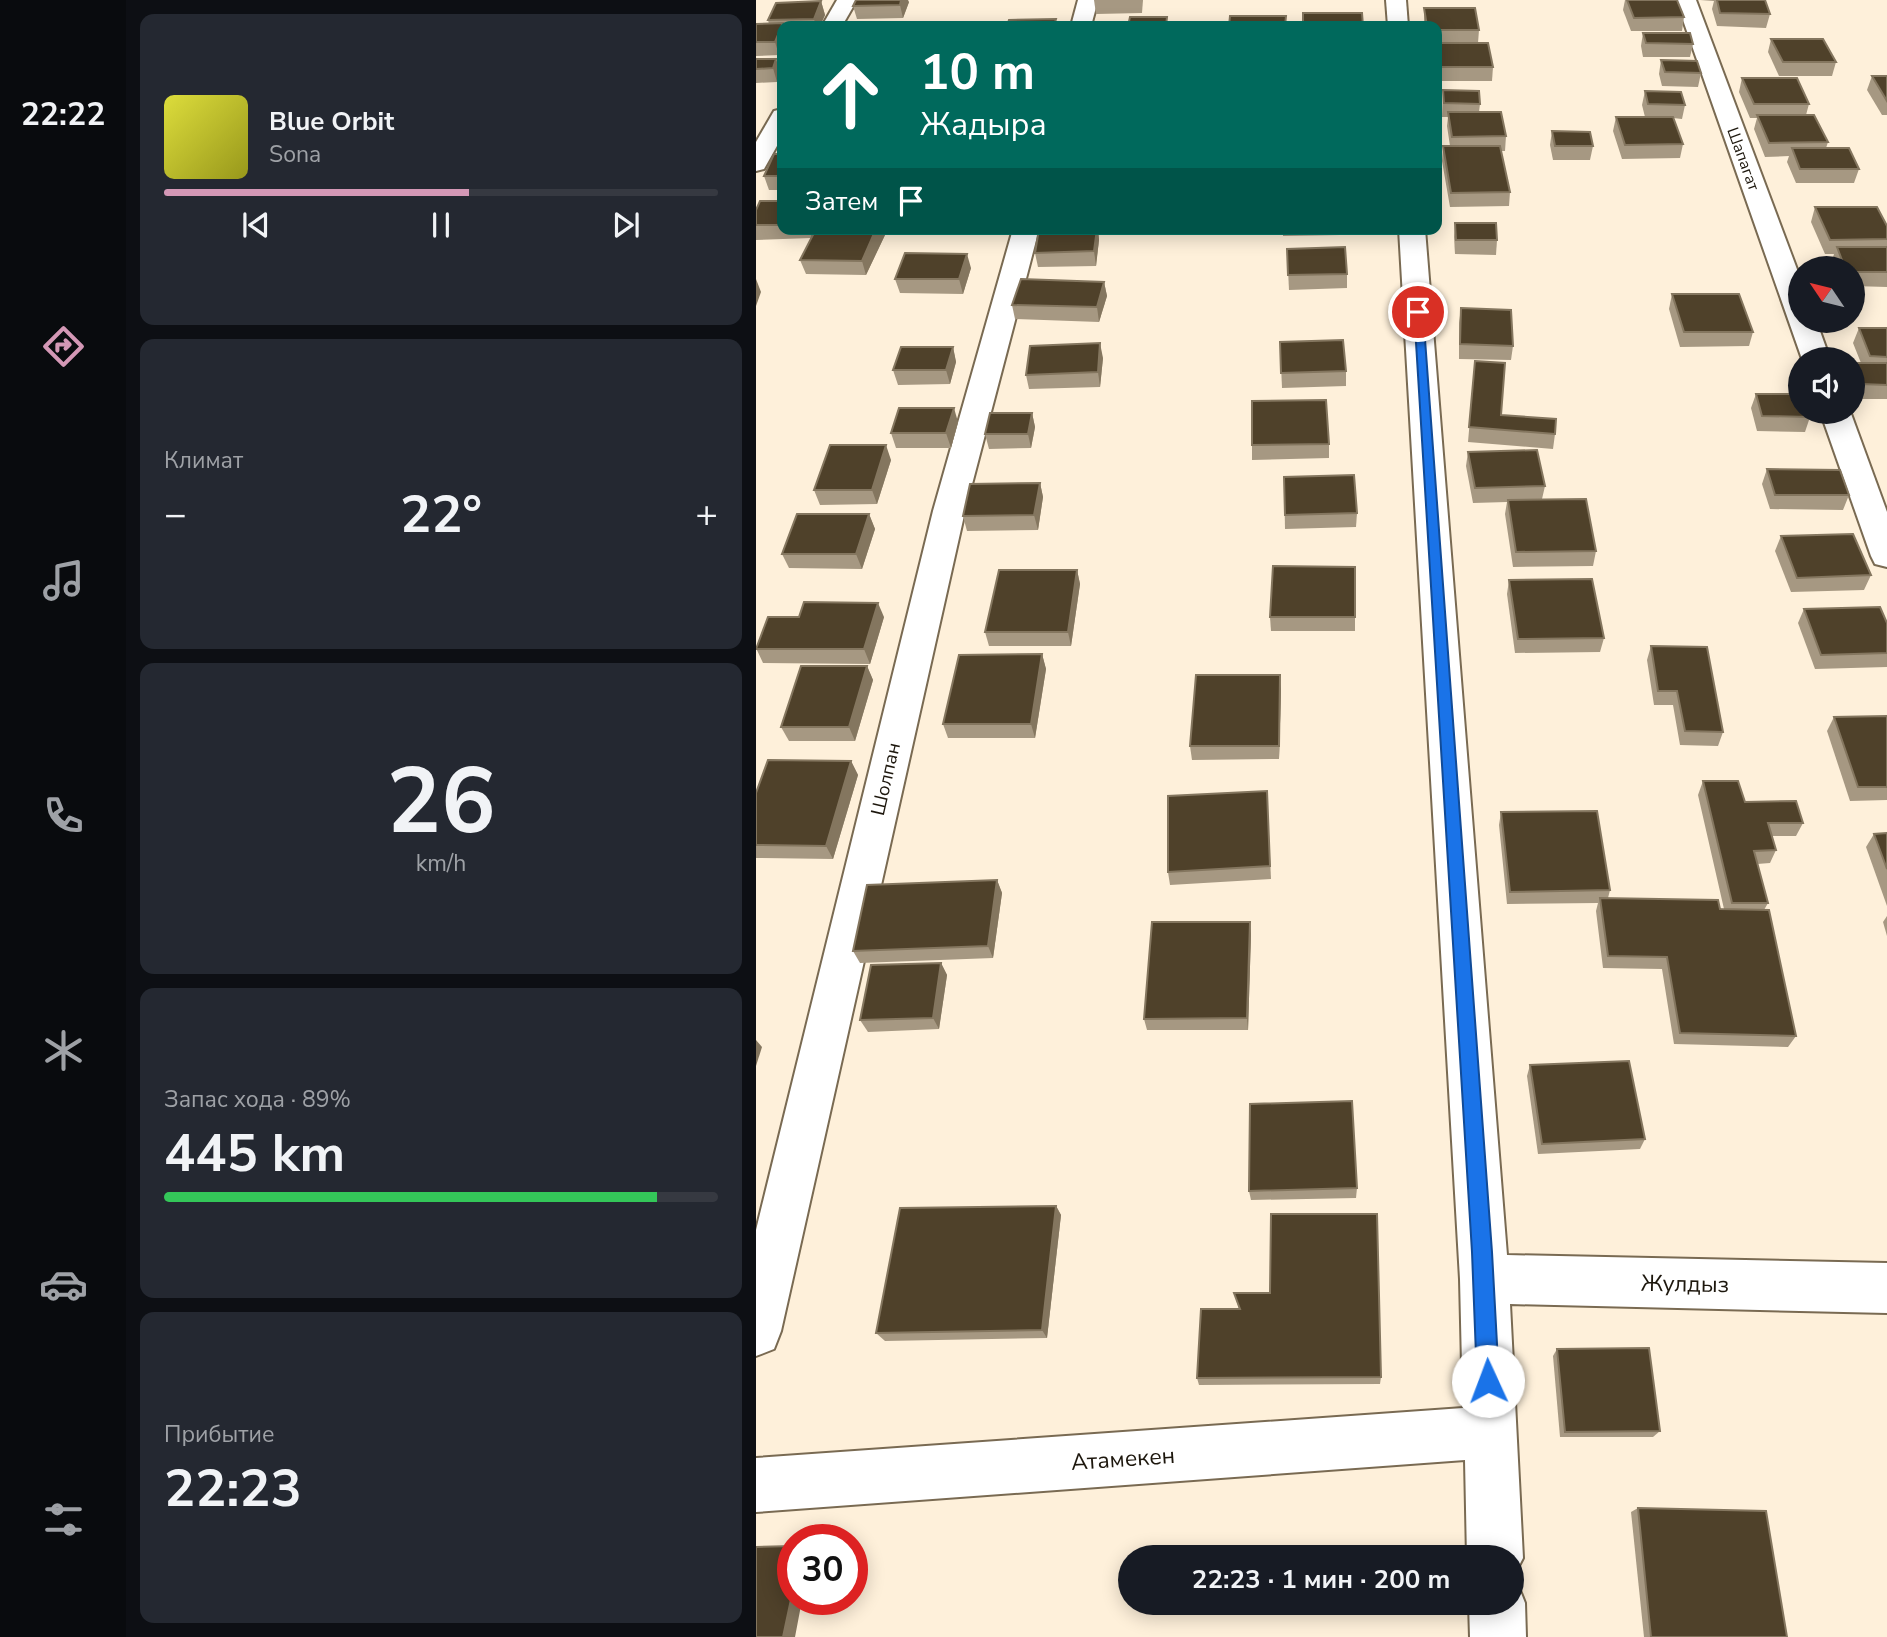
<!DOCTYPE html>
<html lang="ru">
<meta charset="utf-8">
<style>
body{margin:0;font-family:"Nunito Sans",sans-serif;background:#242831;color:#f1f3f6;height:100vh;display:flex;flex-direction:column;font-size:26px;white-space:nowrap}
*{box-sizing:border-box;margin:0}
p{font-size:23px;color:#9ea1a6}
.icon{flex:none;width:38px;height:38px;fill:none;stroke:currentColor;stroke-width:2;stroke-linecap:round;stroke-linejoin:round}
.map{position:relative;flex:1;overflow:hidden}
.details{display:flex;flex-direction:column;gap:14px;padding:14px;background:#0d0f14;width:630px}
.details>*{flex:none}
.banner{position:absolute;left:21px;top:21px;width:665px;height:214px;border-radius:14px;box-shadow:0 4px 18px #0003;background:#00695c;color:#fff;overflow:hidden}
.needle{width:46px;rotate:305deg}
.tools{position:absolute;left:1032px;top:256px;display:grid;gap:14px}
.tools a{display:grid;place-items:center;width:77px;height:77px;border-radius:50%;background:#171b24;box-shadow:0 4px 18px #0003;font-size:35px}
.speed{position:absolute;left:21px;top:1524px;display:flex;gap:14px;font-size:35px;font-weight:700;text-align:center}
.speed>*{display:grid;place-content:center;width:91px;height:91px;border-radius:50%;background:#171b24;box-shadow:0 4px 18px #0003;line-height:1}
.speed .limit{border:10px solid #d22;background:#fff;color:#111}
.pin{position:absolute;display:grid;place-items:center;width:60px;height:60px;color:#fff;margin:-30px;border:4px solid #fff;border-radius:50%;box-shadow:0 2px 7px #0007}
.me{position:absolute;width:77px;margin:-38px;rotate:358deg;stroke-linejoin:round;filter:drop-shadow(0 0 5px #0008)}
.turn{display:flex;align-items:center;gap:24px;height:147px;padding:0 28px;font-size:32px}
.turn .icon{width:91px;height:91px;stroke-width:2.5}
.turn b{display:block;font-size:49px;line-height:60px}
.then{display:flex;align-items:center;height:66px;padding:0 28px;background:#0003;gap:14px;font-size:26px}
.big{font-size:52px;font-weight:700;line-height:1.1}
.details .card{flex:1;display:flex;flex-direction:column;justify-content:center;gap:10px;min-width:0;padding:0 24px;border-radius:14px;background:#242831}
.details .dial{align-items:center;gap:0}
.dial b{font-size:91px;line-height:1}
.song{display:flex;align-items:center;gap:21px}
.cover{width:84px;height:84px;border-radius:10px;background:linear-gradient(135deg,hsl(60 70% 55%),hsl(60 70% 35%))}
.played{height:7px;border-radius:4px;background:linear-gradient(90deg,#d498b6 55%,#363941 55%)}
.keys{display:flex;justify-content:space-around;direction:ltr}
.heat{display:flex;justify-content:space-between;align-items:center;font-size:38px;direction:ltr}
.charge{height:10px;border-radius:5px;background:linear-gradient(90deg,#34c759 89%,#363941 0)}
.trip{position:absolute;left:362px;top:1545px;width:406px;height:70px;border-radius:35px;background:#171b24;box-shadow:0 4px 18px #0003;font-weight:700;line-height:70px;text-align:center}
main{display:flex;flex:1;min-height:0}
.menu{display:flex;flex-direction:column;width:126px;justify-content:space-around;align-items:center;background:#090b0e;color:#9ea1a6}
.menu .icon{width:49px;height:49px}
.menu .active{color:#d498b6}
.menu b{font-size:32px;color:#f1f3f6}
.map>svg:first-child{display:block}
.lines{fill:none;stroke-linecap:round;stroke-linejoin:round}
.street-casing{stroke:#796a52;stroke-width:4}
.street{fill:#fff;fill-rule:evenodd}
.wall{fill:#a69882}
.shaded-wall{fill:#84765f}
.building{fill:#4f412a;stroke:#84765f;stroke-width:2}
.route{fill:#1a73e8;stroke:#114b97;stroke-width:2}
.labels{text-anchor:middle;dominant-baseline:central;stroke-width:7;stroke-linejoin:round;paint-order:stroke}
.far-street-label{font-size:16px;fill:#1d170d;stroke:#fff}
.street-label{font-size:19px;fill:#1d170d;stroke:#fff}
.near-street-label{font-size:23px;fill:#1d170d;stroke:#fff}
</style>
<main>
<nav class="menu">
<b>22:22</b>
<svg class="icon active" aria-label="directions" viewBox="0 0 24 24"><path d="M12 3l9 9-9 9-9-9zM9 14v-3h6M13 9l2 2-2 2"/></svg>
<svg class="icon" aria-label="music" viewBox="0 0 24 24"><path d="M9 18V5l10-2v13"/><circle cx="6" cy="18" r="3"/><circle cx="16" cy="16" r="3"/></svg>
<svg class="icon" aria-label="phone" viewBox="0 0 24 24"><path d="M5 4h4l2 5-3 2q2 4 5 5l2-3 5 2v4C11 20 4 13 5 4z"/></svg>
<svg class="icon" aria-label="climate" viewBox="0 0 24 24"><path d="M12 3v18M4 7l16 10M4 17L20 7"/></svg>
<svg class="icon" aria-label="car" viewBox="0 0 24 24"><path d="M5 17H2v-5l4-1 3-4h7l3 4 3 1v5h-3M9 17h6M6 11h13"/><circle cx="7" cy="17" r="2"/><circle cx="17" cy="17" r="2"/></svg>
<svg class="icon" aria-label="filters" viewBox="0 0 24 24"><path d="M4 7h16M4 17h16"/><circle cx="9" cy="7" r="2"/><circle cx="15" cy="17" r="2"/></svg>
</nav>
<section class="details">
<div class="card">
<div class="song"><i class="cover"></i><div><b>Blue Orbit</b><p>Sona</p></div></div>
<div class="played"></div>
<div class="keys"><svg class="icon" aria-label="previous" viewBox="0 0 24 24"><path d="M18 5L8 12l10 7zM5 5v14"/></svg><svg class="icon" aria-label="pause" viewBox="0 0 24 24"><path d="M8 5v14M16 5v14"/></svg><svg class="icon" aria-label="next" viewBox="0 0 24 24"><path d="M6 5l10 7-10 7zM19 5v14"/></svg></div>
</div>
<div class="card"><p>Климат</p>
<div class="heat"><a>−</a><b class="big">22°</b><a>+</a></div>
</div>
<div class="card dial"><b>26</b><p>km/h</p></div>
<div class="card"><p>Запас хода · 89%</p><b class="big">445 km</b><div class="charge"></div></div>
<div class="card"><p>Прибытие</p><b class="big">22:23</b></div>
</section>
<div class="map">
<svg width="1131" height="1637" viewBox="0 0 1131 1637">
<rect width="100%" height="100%" fill="#fef0da"/>
<g class="lines">
<defs>
<g id="street">
<polygon points="81,0 101,0 86,26 66,26"/>
<polygon points="322,0 342,0 335,26 315,26"/>
<polygon points="630,0 650,0 652,26 632,26"/>
<polygon points="920,0 940,0 1045,280 1045,320 1060,320 1074,359 1046,359"/>
<polygon points="26,109 26,137 8,169 0,171 0,142 18,111"/>
<polygon points="257,229 283,229 209,511 25,1331 18,1349 0,1356 0,1230 177,511"/>
<polygon points="643,229 669,229 751,1255 1131,1263 1131,1313 754,1304 767,1558 756,1579 756,1558 711,1558 709,1460 0,1512 0,1458 707,1408 704,1279"/>
<polygon points="1064,411 1094,411 1131,512 1131,567 1119,564 1115,556"/>
<polygon points="756,1581 761,1583 769,1603 770,1637 714,1637 713,1603 756,1603"/>
</g>
</defs>
<!-- street casing -->
<use href="#street" class="street-casing"/>
<!-- street -->
<use href="#street" class="street"/>
</g>
<!-- wall -->
<g class="wall">
<polygon points="338,0 387,0 386,13 340,14"/>
<polygon points="869,0 921,0 928,17 926,31 875,31 867,10"/>
<polygon points="944,0 1009,0 1014,14 1010,28 961,26 956,9 958,1"/>
<polygon points="65,1 69,15 64,26 26,26 23,55 0,56 0,24 13,24 12,20"/>
<polygon points="153,2 147,18 101,19 97,6"/>
<polygon points="668,8 723,30 722,43 681,43 681,26 668,26"/>
<polygon points="887,33 937,44 934,57 887,57 885,46"/>
<polygon points="1015,39 1080,62 1076,76 1023,76 1012,52"/>
<polygon points="681,43 737,67 736,81 682,81 681,70"/>
<polygon points="0,59 25,72 21,82 0,83"/>
<polygon points="905,60 945,73 942,87 906,86 903,74"/>
<polygon points="1116,76 1131,76 1131,115 1126,115 1111,90"/>
<polygon points="986,78 1053,104 1050,115 1072,142 1070,148 1103,169 1098,183 1040,183 1031,162 1033,156 1009,157 998,129 1001,118 994,118 983,92"/>
<polygon points="687,90 724,104 723,112 750,136 749,151 745,151 754,192 753,206 694,207 686,161 687,146 694,146 691,126 692,117 686,117"/>
<polygon points="889,91 929,105 926,119 917,118 927,144 924,158 866,159 857,131 860,117 889,117 886,105"/>
<polygon points="796,131 837,146 834,160 797,160 794,145"/>
<polygon points="26,154 26,190 13,190 8,176"/>
<polygon points="26,201 26,229 60,229 129,235 110,275 50,274 44,260 55,238 0,240 0,210"/>
<polygon points="1059,207 1131,226 1131,287 1097,286 1097,268 1078,268 1076,261 1078,254 1069,254 1055,222"/>
<polygon points="699,223 741,240 740,255 699,254 698,237"/>
<polygon points="283,229 342,229 343,240 340,266 282,267 279,253"/>
<polygon points="527,229 584,229 584,235 527,236"/>
<polygon points="531,249 591,274 591,288 533,290"/>
<polygon points="215,268 207,294 144,293 139,279"/>
<polygon points="348,282 351,296 343,322 259,319 256,305"/>
<polygon points="916,294 997,332 993,346 924,347 913,309"/>
<polygon points="705,308 757,346 755,360 703,359 703,323"/>
<polygon points="1103,328 1131,328 1131,399 1099,399 1097,394 1097,363 1105,363 1097,343"/>
<polygon points="524,342 590,371 590,386 526,388"/>
<polygon points="197,347 200,362 194,384 142,385 137,370"/>
<polygon points="347,358 344,387 273,389 270,375"/>
<polygon points="719,361 745,415 799,434 797,449 712,442"/>
<polygon points="1000,394 1054,417 1049,432 1001,431 995,408"/>
<polygon points="276,413 279,427 275,448 233,449 229,434"/>
<polygon points="202,422 195,448 140,448 135,433"/>
<polygon points="573,444 573,458 496,460 496,445"/>
<polygon points="712,452 789,486 786,499 840,551 837,566 757,567 749,514 751,502 717,503 710,466"/>
<polygon points="135,460 121,504 64,505 58,490"/>
<polygon points="1011,469 1093,495 1087,510 1014,509 1006,484"/>
<polygon points="528,477 601,513 600,527 529,529"/>
<polygon points="284,483 287,497 282,530 211,531 207,516"/>
<polygon points="113,514 119,529 106,569 33,568 26,554"/>
<polygon points="1025,536 1115,575 1108,590 1035,592 1019,551"/>
<polygon points="599,567 599,631 515,631 514,617"/>
<polygon points="321,570 324,584 315,646 233,646 229,632"/>
<polygon points="753,580 848,638 844,652 759,653 751,594"/>
<polygon points="1048,609 1131,623 1131,667 1059,669 1042,623"/>
<polygon points="43,617 128,617 114,664 7,663 0,648"/>
<polygon points="895,646 967,732 962,746 924,745 917,705 898,705 891,660"/>
<polygon points="286,654 290,669 279,738 192,738 187,724"/>
<polygon points="111,666 117,680 99,741 33,741 25,727"/>
<polygon points="525,689 523,759 436,760 434,746"/>
<polygon points="1131,716 1131,800 1094,801 1071,731 1078,717"/>
<polygon points="95,761 102,775 77,859 0,858 0,793"/>
<polygon points="947,781 989,802 1047,823 1040,836 1016,836 1020,850 1014,863 1001,864 1012,903 1008,910 1040,1036 1032,1047 918,1044 906,969 847,968 840,911 842,903 751,904 743,825 745,812 854,890 852,898 968,909 942,795"/>
<polygon points="511,791 515,879 414,885 412,872"/>
<polygon points="1131,833 1131,906 1110,847 1118,834"/>
<polygon points="241,880 246,893 237,958 104,963 97,951"/>
<polygon points="1131,916 1131,936 1127,922"/>
<polygon points="494,922 495,934 492,1030 391,1030 388,1019"/>
<polygon points="185,963 191,975 183,1029 112,1032 104,1020"/>
<polygon points="774,1065 889,1139 884,1149 782,1154 771,1076"/>
<polygon points="601,1188 600,1198 495,1200 493,1191"/>
<polygon points="300,1206 305,1215 291,1338 129,1341 120,1333"/>
<polygon points="478,1293 625,1377 624,1384 443,1385 441,1378 483,1309"/>
<polygon points="801,1349 904,1431 897,1437 804,1437 797,1356"/>
<polygon points="882,1508 1031,1637 888,1637 875,1512"/>
</g>
<!-- shaded-wall -->
<g class="shaded-wall">
<polygon points="145,0 152,0 153,2 147,18 144,5"/>
<polygon points="65,1 69,15 64,26 60,26 58,19"/>
<polygon points="27,23 28,26 26,26 26,48 23,55 19,42"/>
<polygon points="20,59 25,72 21,82 17,68"/>
<polygon points="53,229 60,229 56,238"/>
<polygon points="120,229 127,229 129,235 110,275 106,261"/>
<polygon points="341,229 342,229 343,240 340,266 338,251"/>
<polygon points="211,254 215,268 207,294 203,279"/>
<polygon points="0,279 5,292 0,306"/>
<polygon points="348,282 351,296 343,322 341,307"/>
<polygon points="344,343 347,358 344,387 342,372"/>
<polygon points="197,347 200,362 194,384 190,370"/>
<polygon points="198,408 202,422 195,448 190,433"/>
<polygon points="276,413 279,427 275,448 272,434"/>
<polygon points="130,445 135,460 121,504 116,490"/>
<polygon points="284,483 287,497 282,530 278,515"/>
<polygon points="113,514 119,529 106,569 100,554"/>
<polygon points="321,570 324,584 315,646 312,632"/>
<polygon points="122,603 128,617 114,664 108,649"/>
<polygon points="286,654 290,669 279,738 275,724"/>
<polygon points="111,666 117,680 99,741 93,727"/>
<polygon points="524,675 525,689 523,759 523,746"/>
<polygon points="95,761 102,775 77,859 70,846"/>
<polygon points="241,880 246,893 237,958 232,946"/>
<polygon points="494,922 495,934 492,1030 491,1018"/>
<polygon points="185,963 191,975 183,1029 177,1018"/>
<polygon points="0,1040 6,1047 0,1066"/>
<polygon points="300,1206 305,1215 291,1338 286,1330"/>
<polygon points="37,1590 37,1600 46,1600 39,1637 27,1637"/>
</g>
<!-- building -->
<g class="building">
<polygon points="100,0 145,0 144,5 97,6"/>
<polygon points="871,0 921,0 928,17 878,18"/>
<polygon points="961,0 1009,0 1014,14 964,13"/>
<polygon points="65,1 58,19 12,20 20,3"/>
<polygon points="668,8 719,8 723,30 681,30 681,26 671,26"/>
<polygon points="547,13 606,13 607,26 547,26"/>
<polygon points="474,16 530,16 529,26 473,26"/>
<polygon points="374,17 411,17 410,26 372,26"/>
<polygon points="300,19 298,26 251,26 253,20"/>
<polygon points="27,23 19,42 0,42 0,24"/>
<polygon points="887,33 934,33 937,44 890,43"/>
<polygon points="1015,39 1067,39 1080,62 1027,62"/>
<polygon points="681,43 732,43 737,67 683,67"/>
<polygon points="0,59 20,59 17,68 0,69"/>
<polygon points="905,60 941,61 945,73 909,72"/>
<polygon points="1116,76 1131,76 1131,101"/>
<polygon points="986,78 1041,78 1053,104 998,104"/>
<polygon points="687,90 723,91 724,104 688,103"/>
<polygon points="889,91 925,92 929,105 892,104"/>
<polygon points="692,112 745,112 750,136 696,137"/>
<polygon points="1001,115 1058,115 1072,142 1013,143"/>
<polygon points="860,117 917,117 927,144 869,145"/>
<polygon points="796,131 834,132 837,146 799,146"/>
<polygon points="687,146 744,146 754,192 695,193"/>
<polygon points="1036,148 1093,148 1103,169 1044,169"/>
<polygon points="18,154 26,154 26,176 8,176"/>
<polygon points="4,201 26,201 26,225 0,225 0,210"/>
<polygon points="1059,207 1121,207 1131,226 1131,239 1074,240"/>
<polygon points="699,223 740,223 741,240 700,240"/>
<polygon points="60,229 120,229 106,261 44,260"/>
<polygon points="283,229 341,229 338,251 279,253"/>
<polygon points="589,247 591,274 532,275 531,249"/>
<polygon points="1081,247 1131,247 1131,272 1097,272 1097,268 1089,268"/>
<polygon points="149,253 211,254 203,279 139,279"/>
<polygon points="265,279 348,282 341,307 256,305"/>
<polygon points="916,294 983,294 997,332 928,332"/>
<polygon points="705,308 755,310 757,346 704,344"/>
<polygon points="1103,328 1131,328 1131,357 1114,356"/>
<polygon points="587,340 590,371 525,373 524,342"/>
<polygon points="344,343 342,372 270,375 274,346"/>
<polygon points="145,347 197,347 190,370 137,370"/>
<polygon points="719,361 749,363 745,415 800,419 799,434 713,427"/>
<polygon points="1097,363 1131,363 1131,385 1105,384"/>
<polygon points="1000,394 1045,394 1045,411 1053,411 1054,417 1006,416"/>
<polygon points="570,400 573,444 496,445 496,401"/>
<polygon points="143,408 198,408 190,433 135,433"/>
<polygon points="234,413 276,413 272,434 229,434"/>
<polygon points="74,445 130,445 116,490 58,490"/>
<polygon points="781,450 789,486 719,488 712,452"/>
<polygon points="1011,469 1084,470 1093,495 1019,495"/>
<polygon points="598,475 601,513 529,515 528,477"/>
<polygon points="284,483 278,515 207,516 214,484"/>
<polygon points="830,499 840,551 760,552 752,500"/>
<polygon points="41,514 113,514 100,554 26,554"/>
<polygon points="1097,534 1115,575 1041,578 1025,536"/>
<polygon points="517,566 599,567 599,617 514,617"/>
<polygon points="243,570 321,570 312,632 229,632"/>
<polygon points="836,579 848,638 762,639 753,580"/>
<polygon points="48,602 122,603 108,649 0,649 12,617 43,617"/>
<polygon points="1124,607 1131,623 1131,653 1065,655 1048,609"/>
<polygon points="895,646 951,647 967,732 929,731 921,691 902,691"/>
<polygon points="286,654 275,724 187,724 203,655"/>
<polygon points="45,666 111,666 93,727 25,727"/>
<polygon points="440,675 524,675 523,746 434,746"/>
<polygon points="1131,716 1131,787 1102,787 1078,717"/>
<polygon points="12,760 95,761 70,846 0,845 0,793"/>
<polygon points="947,781 982,781 989,802 1040,801 1047,823 1012,823 1020,850 998,851 1012,903 976,903"/>
<polygon points="511,791 514,866 412,872 412,796"/>
<polygon points="841,811 854,890 754,892 745,812"/>
<polygon points="1131,833 1131,869 1118,834"/>
<polygon points="241,880 232,946 97,951 111,885"/>
<polygon points="844,898 962,900 964,909 1013,910 1040,1036 924,1033 911,957 852,956"/>
<polygon points="396,922 494,922 491,1018 388,1019"/>
<polygon points="185,963 177,1018 104,1020 115,965"/>
<polygon points="873,1061 889,1139 786,1144 774,1065"/>
<polygon points="596,1101 601,1188 493,1191 494,1104"/>
<polygon points="300,1206 286,1330 120,1333 144,1208"/>
<polygon points="515,1214 621,1214 625,1377 441,1378 445,1309 484,1309 478,1293 514,1293"/>
<polygon points="893,1348 904,1431 809,1432 801,1349"/>
<polygon points="882,1508 1010,1511 1031,1637 895,1637"/>
<polygon points="37,1546 37,1590 27,1637 0,1637 0,1547"/>
</g>
<!-- route -->
<polygon class="route" points="658,310 667,312 736,1252 743,1381 740,1389 732,1392 725,1389 721,1381 716,1252"/>
<g class="labels">
<!-- far-street labels -->
<g class="far-street-label">
<text transform="translate(987 159) rotate(70)">Шапагат</text>
</g>
<!-- street labels -->
<g class="street-label">
<text transform="translate(130 779) rotate(-77)">Шолпан</text>
</g>
<!-- near-street labels -->
<g class="near-street-label">
<text transform="translate(929 1284) rotate(1)">Жулдыз</text>
<text transform="translate(367 1459) rotate(-4)">Атамекен</text>
</g>
</g>
</svg>
<div class="tools">
<a><svg class="needle" viewBox="-14 -14 28 28"><path d="M0-13l5 13h-10z" fill="#e53935"/><path d="M0 13l5-13h-10z" fill="#9ea1a6"/></svg></a>
<a><svg class="icon" aria-label="sound" viewBox="0 0 24 24"><path d="M4 9h4l5-4v14l-5-4H4zM17 9q2 3 0 6"/></svg></a>
</div>
<div class="speed"><div class="limit">30</div></div>
<div class="pin" style="left:662px;top:312px;background:#d93025"><svg class="icon" aria-label="arrive" viewBox="0 0 24 24"><path d="M6 21V4h12l-3 4 3 4H6"/></svg></div>
<svg class="me" style="left:732px;top:1381px" viewBox="-20 -20 40 40"><circle r="19" fill="#fff"/><path d="M0-13L10 11 0 6-10 11z" fill="#1a73e8"/></svg>
<div class="trip">22:23 · 1 мин · 200 m</div>
<div class="banner">
<div class="turn"><svg class="icon" aria-label="ahead" viewBox="0 0 24 24"><path d="M12 20V5M6 11l6-6 6 6"/></svg><div><b>10 m</b>Жадыра</div></div>
<div class="then">Затем<svg class="icon" aria-label="arrive" viewBox="0 0 24 24"><path d="M6 21V4h12l-3 4 3 4H6"/></svg></div>
</div>
</div>
</main>
